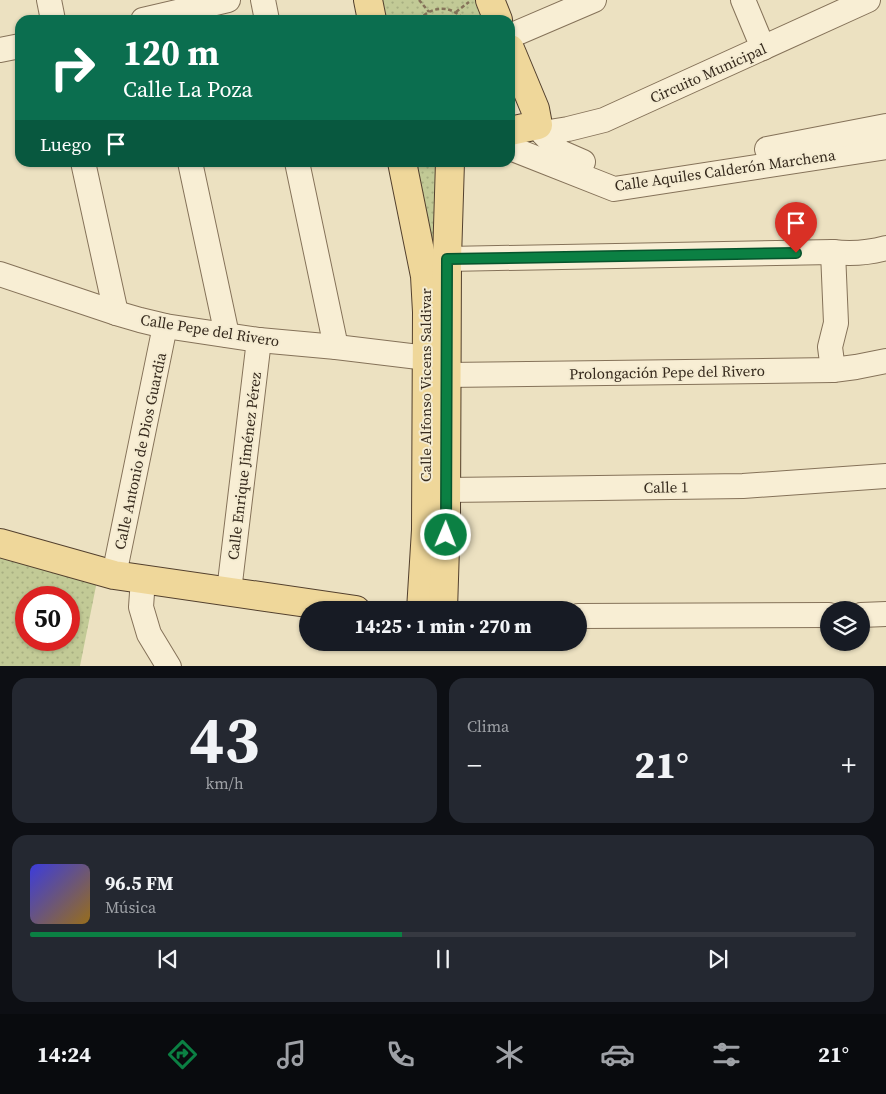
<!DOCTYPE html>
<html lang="es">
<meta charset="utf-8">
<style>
body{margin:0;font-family:"Source Serif 4",serif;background:#242831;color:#f1f3f6;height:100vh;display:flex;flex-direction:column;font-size:19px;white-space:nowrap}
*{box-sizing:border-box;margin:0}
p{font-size:16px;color:#9ea1a6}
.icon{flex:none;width:28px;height:28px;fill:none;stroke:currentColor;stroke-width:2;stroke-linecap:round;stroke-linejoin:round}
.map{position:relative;height:666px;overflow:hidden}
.side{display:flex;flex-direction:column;gap:12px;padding:12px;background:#0d0f14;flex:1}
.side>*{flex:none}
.top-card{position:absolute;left:15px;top:15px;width:500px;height:152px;border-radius:15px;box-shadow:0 1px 4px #0004;background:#0b6e4f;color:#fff;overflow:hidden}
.buttons{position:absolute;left:820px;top:601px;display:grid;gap:10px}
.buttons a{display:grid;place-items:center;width:50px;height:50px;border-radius:50%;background:#171b24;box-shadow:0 1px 4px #0004;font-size:25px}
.speed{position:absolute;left:15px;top:586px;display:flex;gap:10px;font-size:25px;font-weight:700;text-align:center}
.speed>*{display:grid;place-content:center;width:65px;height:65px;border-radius:50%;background:#171b24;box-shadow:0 1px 4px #0004;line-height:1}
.speed .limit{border:8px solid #d22;background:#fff;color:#111}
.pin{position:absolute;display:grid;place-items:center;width:42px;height:42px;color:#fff;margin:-51px -21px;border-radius:50% 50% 50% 0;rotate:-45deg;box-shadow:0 0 5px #0007}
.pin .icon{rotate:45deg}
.me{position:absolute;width:55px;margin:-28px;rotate:1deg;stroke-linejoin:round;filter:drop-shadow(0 0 4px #0008)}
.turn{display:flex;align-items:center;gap:18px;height:105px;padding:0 25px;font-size:22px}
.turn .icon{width:65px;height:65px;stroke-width:2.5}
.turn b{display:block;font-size:35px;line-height:42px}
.then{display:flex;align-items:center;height:48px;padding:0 25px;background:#0003;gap:10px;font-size:19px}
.big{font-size:38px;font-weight:800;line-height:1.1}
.side .widget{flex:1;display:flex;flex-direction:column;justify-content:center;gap:8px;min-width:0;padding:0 18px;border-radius:15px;background:#242831}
.side .dial{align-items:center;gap:0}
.dial b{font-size:65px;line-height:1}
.song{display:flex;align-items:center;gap:15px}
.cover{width:60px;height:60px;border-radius:8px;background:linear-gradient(135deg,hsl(240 70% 55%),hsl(40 70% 35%))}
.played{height:5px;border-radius:2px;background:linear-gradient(90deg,#0b8043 45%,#363941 45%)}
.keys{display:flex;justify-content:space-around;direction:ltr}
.heat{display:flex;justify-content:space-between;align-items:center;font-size:28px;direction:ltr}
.side .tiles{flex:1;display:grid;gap:12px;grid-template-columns:1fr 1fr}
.widget:last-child{grid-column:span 2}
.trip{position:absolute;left:299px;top:601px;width:288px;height:50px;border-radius:25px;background:#171b24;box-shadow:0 1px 4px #0004;font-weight:800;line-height:50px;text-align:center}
.menu{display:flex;height:80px;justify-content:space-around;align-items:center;background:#090b0e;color:#9ea1a6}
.menu .icon{width:35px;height:35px}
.menu .on{color:#0b8043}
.menu b{font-size:22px;color:#f1f3f6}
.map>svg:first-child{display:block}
.park{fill:url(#park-dots);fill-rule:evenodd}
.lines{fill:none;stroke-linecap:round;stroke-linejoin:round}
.minor-casing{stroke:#857259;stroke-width:26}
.major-casing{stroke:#53402e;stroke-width:30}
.path{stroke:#857259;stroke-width:2.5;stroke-dasharray:4 2.5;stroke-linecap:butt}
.minor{stroke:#f8eed4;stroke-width:24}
.major{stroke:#efd79a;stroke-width:28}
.route-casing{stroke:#07532c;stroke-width:12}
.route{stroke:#0b8043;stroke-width:9}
.labels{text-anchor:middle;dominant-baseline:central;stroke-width:4;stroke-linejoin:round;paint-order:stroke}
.street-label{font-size:15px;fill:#362a1d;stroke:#f4ebd1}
</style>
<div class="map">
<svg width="886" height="667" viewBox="0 0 886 667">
<defs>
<pattern id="park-dots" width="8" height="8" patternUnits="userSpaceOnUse" patternTransform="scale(1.25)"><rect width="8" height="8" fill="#c2ca96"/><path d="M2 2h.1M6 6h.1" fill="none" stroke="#a7ae81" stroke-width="1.8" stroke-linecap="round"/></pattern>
</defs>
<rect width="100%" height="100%" fill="#ece1c1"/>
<!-- park -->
<g class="park">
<polygon points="371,0 479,0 488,20 375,20"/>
<polygon points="412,163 438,163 437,265"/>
<path d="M0,543L99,571L80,666H0ZM26,598H69V640H26Z"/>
</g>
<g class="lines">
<defs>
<g id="minor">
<polyline points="49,0 53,20"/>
<polyline points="263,0 267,20"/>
<polyline points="743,0 763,48"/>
<polyline points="143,20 228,0"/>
<polyline points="510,36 594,0"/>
<polyline points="0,50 20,46"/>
<polyline points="538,125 543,133 560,152 583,162"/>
<polyline points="543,133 568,129 604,120 868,0"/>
<polyline points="510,148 614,189 886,147"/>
<polyline points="767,149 886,126"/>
<polyline points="83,162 116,313"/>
<polyline points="190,162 227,335"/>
<polyline points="297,162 336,347"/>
<path d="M447,259L833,252C851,254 868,253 886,248"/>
<polyline points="0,274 116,313 140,320 165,326 259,340 336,347 427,358 446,375 833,370 856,367 886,361"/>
<polyline points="833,370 830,347 836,323 833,252"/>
<polyline points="446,490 743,486 886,476"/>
<polyline points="114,575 165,326"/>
<polyline points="143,579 141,607 149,634 169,667"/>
<polyline points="229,591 259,340"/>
<polyline points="861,615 886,614"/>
<polyline points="578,616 829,615"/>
</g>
<g id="major">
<polyline points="368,0 372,20"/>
<polyline points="490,0 498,20"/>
<polyline points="510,49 535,109 538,125 510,131"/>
<polyline points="402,162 425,276 427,312 426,530 421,610"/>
<polyline points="0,543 114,575 356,610"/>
<polyline points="443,610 446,516 447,259 450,162"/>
</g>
</defs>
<!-- minor casing -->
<use href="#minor" class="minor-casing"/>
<!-- major casing -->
<use href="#major" class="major-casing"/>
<!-- path -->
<g class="path">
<polyline points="419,0 429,12"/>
<polyline points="456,12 469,2"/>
<path d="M419,20C432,5 452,5 464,20"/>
</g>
<!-- minor -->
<use href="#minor" class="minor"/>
<!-- major -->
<use href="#major" class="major"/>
</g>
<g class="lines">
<defs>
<polyline id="route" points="446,535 447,259 796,253"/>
</defs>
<!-- route casing -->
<use href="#route" class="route-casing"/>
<!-- route -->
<use href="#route" class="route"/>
</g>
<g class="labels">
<!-- street labels -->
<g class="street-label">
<text transform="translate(708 73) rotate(-24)">Circuito Municipal</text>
<text transform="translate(725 170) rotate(-8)">Calle Aquiles Calderón Marchena</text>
<text transform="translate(210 330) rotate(9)">Calle Pepe del Rivero</text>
<text transform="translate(667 372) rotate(-1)">Prolongación Pepe del Rivero</text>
<text transform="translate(425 385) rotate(-90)">Calle Alfonso Vicens Saldivar</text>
<text transform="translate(140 451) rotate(-78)">Calle Antonio de Dios Guardia</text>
<text transform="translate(244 466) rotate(-83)">Calle Enrique Jiménez Pérez</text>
<text transform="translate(666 487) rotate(-1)">Calle 1</text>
</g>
</g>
</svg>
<div class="buttons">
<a><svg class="icon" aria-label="layers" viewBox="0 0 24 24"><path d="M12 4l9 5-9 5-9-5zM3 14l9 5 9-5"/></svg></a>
</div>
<div class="speed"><div class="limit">50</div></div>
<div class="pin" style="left:796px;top:253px;background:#d93025"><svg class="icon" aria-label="arrive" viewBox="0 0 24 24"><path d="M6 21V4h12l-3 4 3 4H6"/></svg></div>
<svg class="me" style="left:446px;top:535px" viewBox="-20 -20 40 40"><circle r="17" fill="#0b8043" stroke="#fff" stroke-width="3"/><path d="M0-11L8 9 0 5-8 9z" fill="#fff"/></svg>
<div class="trip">14:25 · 1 min · 270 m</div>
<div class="top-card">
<div class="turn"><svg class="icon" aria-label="right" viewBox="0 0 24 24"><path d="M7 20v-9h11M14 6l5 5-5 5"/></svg><div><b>120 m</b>Calle La Poza</div></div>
<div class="then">Luego<svg class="icon" aria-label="arrive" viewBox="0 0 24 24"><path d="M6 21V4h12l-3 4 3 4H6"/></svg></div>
</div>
</div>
<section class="side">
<div class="tiles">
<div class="widget dial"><b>43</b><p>km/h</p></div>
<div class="widget"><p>Clima</p>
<div class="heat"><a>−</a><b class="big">21°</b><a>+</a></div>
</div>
<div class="widget">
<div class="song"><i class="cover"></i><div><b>96.5 FM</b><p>Música</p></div></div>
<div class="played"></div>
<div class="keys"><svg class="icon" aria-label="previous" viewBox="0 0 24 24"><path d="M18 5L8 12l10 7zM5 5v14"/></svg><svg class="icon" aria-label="pause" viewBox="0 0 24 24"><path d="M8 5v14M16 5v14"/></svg><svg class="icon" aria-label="next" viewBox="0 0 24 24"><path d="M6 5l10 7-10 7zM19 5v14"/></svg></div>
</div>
</div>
</section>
<nav class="menu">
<b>14:24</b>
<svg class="icon on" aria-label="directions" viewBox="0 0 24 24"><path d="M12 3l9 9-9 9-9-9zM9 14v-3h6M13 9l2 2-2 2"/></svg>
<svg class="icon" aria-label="music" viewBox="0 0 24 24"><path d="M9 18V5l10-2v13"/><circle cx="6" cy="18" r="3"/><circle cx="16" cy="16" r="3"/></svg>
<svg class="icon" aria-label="phone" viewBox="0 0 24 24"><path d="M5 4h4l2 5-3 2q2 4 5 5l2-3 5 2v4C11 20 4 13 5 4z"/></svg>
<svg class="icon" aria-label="climate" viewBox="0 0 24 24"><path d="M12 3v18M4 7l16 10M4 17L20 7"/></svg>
<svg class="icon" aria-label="car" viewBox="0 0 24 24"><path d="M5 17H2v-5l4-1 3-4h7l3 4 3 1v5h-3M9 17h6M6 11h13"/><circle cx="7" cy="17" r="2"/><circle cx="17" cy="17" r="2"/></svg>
<svg class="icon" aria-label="filters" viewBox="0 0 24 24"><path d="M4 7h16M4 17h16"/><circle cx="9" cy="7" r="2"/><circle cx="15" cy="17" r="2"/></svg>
<b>21°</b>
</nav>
